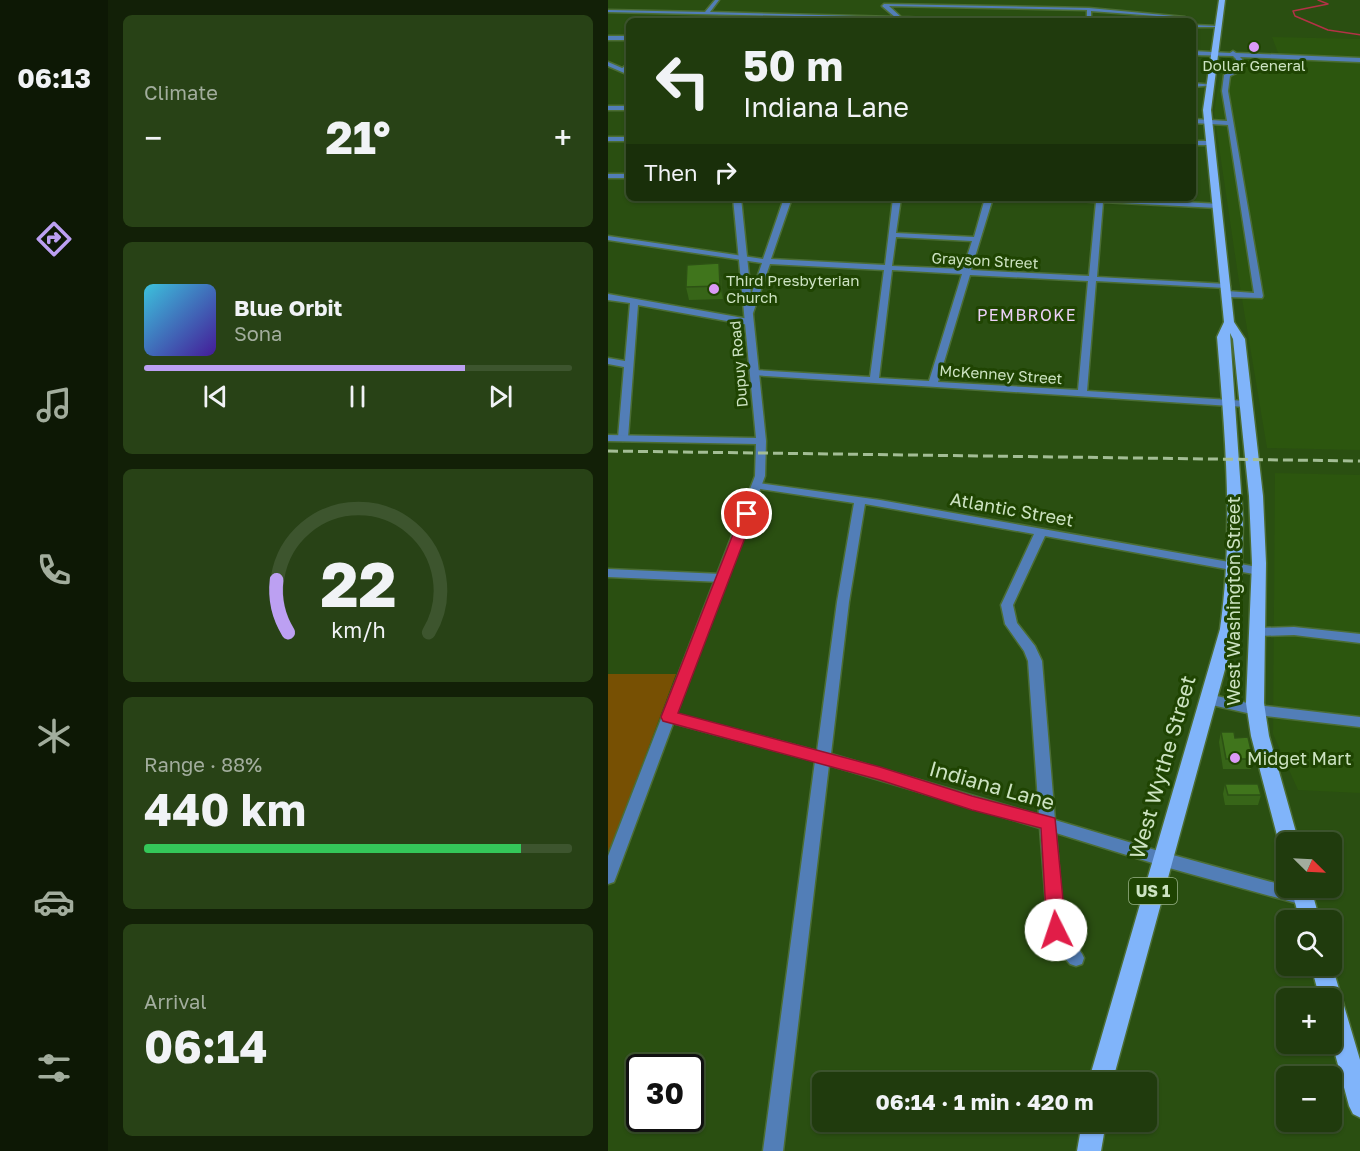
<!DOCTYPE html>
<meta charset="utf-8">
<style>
body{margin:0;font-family:"Golos Text",sans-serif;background:#284216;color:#f1f3f6;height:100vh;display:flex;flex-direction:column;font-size:22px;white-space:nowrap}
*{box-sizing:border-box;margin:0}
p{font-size:20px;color:#a2ad9d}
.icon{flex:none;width:33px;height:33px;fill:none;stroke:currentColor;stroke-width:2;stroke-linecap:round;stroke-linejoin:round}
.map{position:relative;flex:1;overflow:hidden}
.details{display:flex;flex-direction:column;gap:15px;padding:15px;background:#122007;width:500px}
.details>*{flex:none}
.top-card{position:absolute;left:18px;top:18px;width:570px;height:183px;border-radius:9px;box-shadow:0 2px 4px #0004,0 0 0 2px #3d552e;background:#203b0d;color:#f1f3f6;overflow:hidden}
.needle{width:39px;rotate:114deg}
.buttons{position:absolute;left:668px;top:832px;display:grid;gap:12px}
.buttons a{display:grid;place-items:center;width:66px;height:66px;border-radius:9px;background:#203b0d;box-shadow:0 2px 4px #0004,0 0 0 2px #3d552e;font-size:30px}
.speed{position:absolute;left:18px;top:1054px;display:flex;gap:12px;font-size:30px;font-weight:700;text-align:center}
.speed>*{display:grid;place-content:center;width:78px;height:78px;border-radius:50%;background:#203b0d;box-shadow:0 2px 4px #0004,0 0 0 2px #3d552e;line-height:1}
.speed .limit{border:3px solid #111;border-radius:9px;background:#fff;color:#111}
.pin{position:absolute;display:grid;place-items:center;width:51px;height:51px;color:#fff;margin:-26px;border:3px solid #fff;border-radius:50%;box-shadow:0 2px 6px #0007}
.me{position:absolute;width:66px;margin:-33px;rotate:356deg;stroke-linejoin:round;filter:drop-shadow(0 0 4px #0008)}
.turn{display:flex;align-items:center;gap:21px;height:126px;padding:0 18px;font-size:27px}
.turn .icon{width:78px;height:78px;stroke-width:2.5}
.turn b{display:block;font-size:42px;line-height:51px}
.then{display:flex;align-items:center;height:57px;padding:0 18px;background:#0003;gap:12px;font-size:22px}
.big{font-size:45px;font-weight:700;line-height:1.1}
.details .card{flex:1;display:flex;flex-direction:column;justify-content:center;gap:9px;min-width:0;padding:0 21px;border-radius:9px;background:#284216}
.details .dial{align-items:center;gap:0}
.dial svg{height:156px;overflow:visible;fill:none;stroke:#3d552e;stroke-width:7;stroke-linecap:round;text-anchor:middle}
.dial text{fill:#f1f3f6;stroke:none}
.song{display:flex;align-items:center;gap:18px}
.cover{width:72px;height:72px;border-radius:9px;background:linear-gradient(135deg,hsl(190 70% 55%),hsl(260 70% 35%))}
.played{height:6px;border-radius:3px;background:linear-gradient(90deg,#bca0f2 75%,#3d552e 75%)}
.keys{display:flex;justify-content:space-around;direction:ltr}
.heat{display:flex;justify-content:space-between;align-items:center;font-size:33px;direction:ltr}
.charge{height:9px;border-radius:4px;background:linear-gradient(90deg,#34c759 88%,#3d552e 0)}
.trip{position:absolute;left:204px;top:1072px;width:345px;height:60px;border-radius:9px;background:#203b0d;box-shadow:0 2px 4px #0004,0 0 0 2px #3d552e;font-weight:700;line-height:60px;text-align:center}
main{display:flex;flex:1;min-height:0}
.dock{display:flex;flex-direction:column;width:108px;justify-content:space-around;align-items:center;background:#0d1805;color:#a2ad9d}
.dock .icon{width:42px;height:42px}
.dock .selected{color:#bca0f2}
.dock b{font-size:27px;color:#f1f3f6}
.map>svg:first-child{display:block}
.built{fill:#2c560e}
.green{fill:#775003}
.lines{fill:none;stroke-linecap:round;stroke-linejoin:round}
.stream{stroke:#b33247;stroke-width:1.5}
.minor-casing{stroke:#4b6d34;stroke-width:3}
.tertiary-casing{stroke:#4b6d34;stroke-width:3}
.primary-casing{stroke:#4b6d34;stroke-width:3}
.minor{fill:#527eb7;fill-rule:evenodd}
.tertiary{fill:#527eb7;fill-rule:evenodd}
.primary{fill:#80b4fa;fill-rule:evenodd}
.rail{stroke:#a3bd95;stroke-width:3;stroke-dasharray:10 5;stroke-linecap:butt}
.wall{fill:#376518}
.shaded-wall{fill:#2d5214}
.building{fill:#40751c;stroke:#2d5214;stroke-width:1.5}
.route{fill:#e11d48;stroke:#92132f;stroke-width:1.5}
.poi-dot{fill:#db9af6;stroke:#1f4402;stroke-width:2}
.labels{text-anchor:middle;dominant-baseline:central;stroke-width:6;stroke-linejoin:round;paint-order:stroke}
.far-poi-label{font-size:15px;fill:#cde3c2;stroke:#1f4402}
.far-street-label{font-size:15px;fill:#cde3c2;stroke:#1f4402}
.far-neighbourhood-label{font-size:16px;letter-spacing:1.5px;fill:#edd2f9;stroke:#1f4402}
.shield{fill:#1f4402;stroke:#99b388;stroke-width:1.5}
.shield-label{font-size:16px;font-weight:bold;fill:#cde3c2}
.street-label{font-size:18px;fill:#cde3c2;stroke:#1f4402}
.poi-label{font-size:18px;fill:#cde3c2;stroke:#1f4402;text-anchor:start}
.near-street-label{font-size:21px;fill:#cde3c2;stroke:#1f4402}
</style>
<main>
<nav class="dock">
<b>06:13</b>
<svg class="icon selected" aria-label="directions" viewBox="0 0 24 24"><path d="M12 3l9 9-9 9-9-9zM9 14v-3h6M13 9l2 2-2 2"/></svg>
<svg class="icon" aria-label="music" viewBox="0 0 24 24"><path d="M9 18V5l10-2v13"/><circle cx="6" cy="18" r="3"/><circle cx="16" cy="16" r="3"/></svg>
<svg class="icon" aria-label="phone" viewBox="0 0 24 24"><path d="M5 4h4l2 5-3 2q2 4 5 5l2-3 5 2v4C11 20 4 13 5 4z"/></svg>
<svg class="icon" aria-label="climate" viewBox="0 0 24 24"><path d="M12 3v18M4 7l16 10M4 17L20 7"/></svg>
<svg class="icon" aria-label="car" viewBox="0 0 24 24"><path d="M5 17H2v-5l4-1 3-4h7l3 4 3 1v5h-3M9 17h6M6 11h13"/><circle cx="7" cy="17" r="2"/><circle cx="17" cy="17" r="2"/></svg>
<svg class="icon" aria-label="filters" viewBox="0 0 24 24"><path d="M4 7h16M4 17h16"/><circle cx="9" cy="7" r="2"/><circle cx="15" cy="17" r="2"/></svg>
</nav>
<section class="details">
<div class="card"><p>Climate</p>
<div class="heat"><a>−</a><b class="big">21°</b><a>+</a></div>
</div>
<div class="card">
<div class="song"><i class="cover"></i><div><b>Blue Orbit</b><p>Sona</p></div></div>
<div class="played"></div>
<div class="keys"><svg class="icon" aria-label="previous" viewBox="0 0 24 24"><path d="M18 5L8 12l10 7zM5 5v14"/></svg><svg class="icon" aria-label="pause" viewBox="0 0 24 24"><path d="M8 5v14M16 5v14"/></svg><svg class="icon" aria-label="next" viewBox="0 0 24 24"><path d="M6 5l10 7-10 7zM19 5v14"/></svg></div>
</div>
<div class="card dial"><svg viewBox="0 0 100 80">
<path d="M14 69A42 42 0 1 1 86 69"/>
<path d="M14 69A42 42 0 0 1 8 42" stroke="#bca0f2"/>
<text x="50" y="56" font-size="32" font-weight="700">22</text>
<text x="50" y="72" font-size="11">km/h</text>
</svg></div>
<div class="card"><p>Range · 88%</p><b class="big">440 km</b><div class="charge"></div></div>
<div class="card"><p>Arrival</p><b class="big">06:14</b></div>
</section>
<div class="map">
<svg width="753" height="1151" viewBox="0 0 753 1151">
<rect width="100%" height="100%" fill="#2a4f11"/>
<!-- built -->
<g class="built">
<polygon points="664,37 752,39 752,450 659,448 630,275 606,113 615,56 672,58"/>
<polygon points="667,473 752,475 752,793 690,790 665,734"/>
</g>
<!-- green -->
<polygon class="green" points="0,674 68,674 0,856"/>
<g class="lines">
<!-- stream -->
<polyline class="stream" points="710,0 720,4 685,11 687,16 720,30 753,35"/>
<defs>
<g id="minor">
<polygon points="107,0 111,0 102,12 287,17 274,6 276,4 481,8 577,17 575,18 483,11 483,21 479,21 479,10 281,6 293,17 412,21 0,12 0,10 97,12"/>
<polygon points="585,25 610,26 612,27 585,27"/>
<rect x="0" y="36" width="21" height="4"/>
<polygon points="585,51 622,53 625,51 628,53 753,58 753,62 632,57 634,59 635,70 622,76 620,91 655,296 654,298 619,297 615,294 619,291 646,293 620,125 585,123 585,119 619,121 614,91 616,75 629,69 628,59 625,56 585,55"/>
<polygon points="21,63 21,68 17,71 13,71 13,69"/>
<polygon points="585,83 605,85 585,87"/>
<rect x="0" y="106" width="21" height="4"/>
<rect x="0" y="137" width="21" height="4"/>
<polygon points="585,141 602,141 605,143 602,145 585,145"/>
<rect x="0" y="174" width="21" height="4"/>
<path d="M176,198H184L163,259L277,265L285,198H293L288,233L366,237L377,198H385L363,270L481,276L488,202L448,200L444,198H496L612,204L613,206L609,208L495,202L489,277L618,284L622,286L618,288L488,281L479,391L638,401L643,404L638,407L144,375L142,373L147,370L262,377L276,270L162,264L145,313L141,316L137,313L154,263L0,240V236L155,259ZM288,237L364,241L355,269L284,266ZM284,270L354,274L321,381L271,378ZM362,275L480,281L470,390L330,382Z"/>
<polygon points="0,294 141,319 145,322 141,325 30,305 20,438 15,441 10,438 16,367 0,364 0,358 17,361 22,303 0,300"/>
<path d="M150,483L272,500L655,568L657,571L655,574L651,575L437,536L405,605L409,623L427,646L434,661L447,820L554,852L678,886V888L701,893L703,898L701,903L695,905L554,866L448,833L456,930C460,941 472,947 476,958L474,964L468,966L462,964L446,946L440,930L432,828L221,765L175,1151H155L207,761L61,722L56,721L54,717L56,713L61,712L209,751L229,602L246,503L146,488L145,486L146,484ZM257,504L426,534L393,605L397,624L416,651L420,661L431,815L223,754L241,602Z"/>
<polygon points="0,569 114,574 120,578 114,582 0,577"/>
<polygon points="686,627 753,634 753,643 686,635 648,636 643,635 642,632 643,629 648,628"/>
<polygon points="600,694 648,705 753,717 753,727 648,715 595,703 593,699 595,695"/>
</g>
<g id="tertiary">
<polygon points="0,62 21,71 21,75 0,66"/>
<polygon points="125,198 133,198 158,441 157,476 8,877 6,882 0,884 0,856 147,476 148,444 0,441 0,435 148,438"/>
</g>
<g id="primary">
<path d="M611,0H617L603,110L626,322L637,339L655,496L658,563L656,703L661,736L691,843H678V850L674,849L671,843L643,736L638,703L644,563L641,496L625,339L622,333L635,520L633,593L628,629L504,1083H480L612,629C626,531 617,435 609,337L616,322L595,110Z"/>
<polygon points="683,888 703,888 712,921 692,921"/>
<polygon points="723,962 753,1063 753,1118 745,1114 741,1106 723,1039 723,999 712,999 703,966 723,966"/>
<polygon points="474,1122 498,1122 493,1151 469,1151"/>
</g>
</defs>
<!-- minor casing -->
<use href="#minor" class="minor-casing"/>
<!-- tertiary casing -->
<use href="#tertiary" class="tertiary-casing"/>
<!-- primary casing -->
<use href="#primary" class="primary-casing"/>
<!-- minor -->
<use href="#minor" class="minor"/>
<!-- tertiary -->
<use href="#tertiary" class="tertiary"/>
<!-- primary -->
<use href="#primary" class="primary"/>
<!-- rail -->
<polyline class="rail" points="0,451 753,461"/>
</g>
<!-- wall -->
<g class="wall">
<polygon points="113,275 115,299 81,300 78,287"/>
<polygon points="613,732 627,738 645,759 643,769 615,769 611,742"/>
<polygon points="617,784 653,795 650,805 617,805 615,794"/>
</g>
<!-- shaded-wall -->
<polygon class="shaded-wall" points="111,263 113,275 115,299 112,286"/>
<!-- building -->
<g class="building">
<polygon points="111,263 112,286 78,287 79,265"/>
<polygon points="613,732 626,732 627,738 640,737 645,759 618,759"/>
<polygon points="617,784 650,784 653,795 620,795"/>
</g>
<!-- route -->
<polygon class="route" points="139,510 146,514 70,713 272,767 364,796 447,818 458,930 455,936 448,939 442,936 439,930 433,828 364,810 272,780 55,721 53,717 133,514"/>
<!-- markers -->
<g class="poi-dot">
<circle cx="646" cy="47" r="6"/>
<circle cx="106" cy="289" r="6"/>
<circle cx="627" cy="758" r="6"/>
</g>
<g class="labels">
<!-- far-poi labels -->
<g class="far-poi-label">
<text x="646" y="65">Dollar General</text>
<text x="118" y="280" text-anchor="start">Third Presbyterian<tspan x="118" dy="17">Church</tspan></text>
</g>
<!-- far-street labels -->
<g class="far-street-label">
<text transform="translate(377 260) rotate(3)">Grayson Street</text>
<text transform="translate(130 364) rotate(-95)">Dupuy Road</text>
<text transform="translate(393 374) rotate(4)">McKenney Street</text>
</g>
<!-- far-neighbourhood labels -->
<g class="far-neighbourhood-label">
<text x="419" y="315">PEMBROKE</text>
</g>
<!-- shield labels -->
<rect class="shield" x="521" y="878" width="48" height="26" rx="4.5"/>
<g class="shield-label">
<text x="545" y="891">US 1</text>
</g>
<!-- street labels -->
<g class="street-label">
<text transform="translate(404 509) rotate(10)">Atlantic Street</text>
<text transform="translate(625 601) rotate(-90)">West Washington Street</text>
</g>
<!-- poi labels -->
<g class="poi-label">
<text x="639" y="758">Midget Mart</text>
</g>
<!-- near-street labels -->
<g class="near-street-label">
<text transform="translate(554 767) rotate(-74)">West Wythe Street</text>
<text transform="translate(384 785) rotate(16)">Indiana Lane</text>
</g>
</g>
</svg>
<div class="buttons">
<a><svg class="needle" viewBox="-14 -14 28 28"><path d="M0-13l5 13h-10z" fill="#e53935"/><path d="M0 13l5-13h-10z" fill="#a2ad9d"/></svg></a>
<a><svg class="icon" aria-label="search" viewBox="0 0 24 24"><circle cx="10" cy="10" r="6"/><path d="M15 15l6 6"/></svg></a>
<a>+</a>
<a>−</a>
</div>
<div class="speed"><div class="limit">30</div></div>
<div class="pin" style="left:139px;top:514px;background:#d93025"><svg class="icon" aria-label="arrive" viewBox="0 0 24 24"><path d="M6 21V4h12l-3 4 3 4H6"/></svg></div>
<svg class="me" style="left:448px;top:930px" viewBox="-20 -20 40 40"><circle r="19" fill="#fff"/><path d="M0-13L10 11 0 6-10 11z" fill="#e11d48"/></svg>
<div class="trip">06:14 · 1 min · 420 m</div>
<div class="top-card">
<div class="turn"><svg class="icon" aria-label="left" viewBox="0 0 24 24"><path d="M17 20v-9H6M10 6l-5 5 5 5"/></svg><div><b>50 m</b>Indiana Lane</div></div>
<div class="then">Then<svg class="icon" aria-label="right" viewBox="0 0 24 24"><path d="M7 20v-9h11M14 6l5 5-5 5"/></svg></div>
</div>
</div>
</main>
